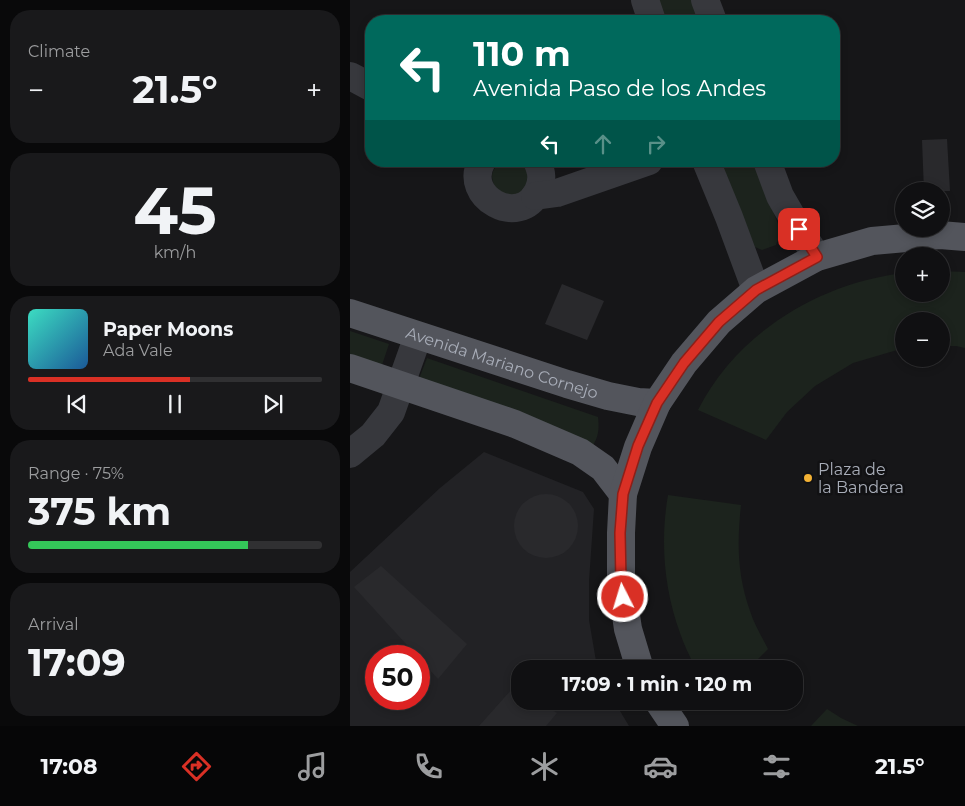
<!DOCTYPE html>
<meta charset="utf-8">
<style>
body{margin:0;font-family:Montserrat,sans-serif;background:#19191b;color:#f1f3f6;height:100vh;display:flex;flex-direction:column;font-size:19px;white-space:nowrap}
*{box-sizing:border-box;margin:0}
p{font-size:16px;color:#9c9d9f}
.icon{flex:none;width:28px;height:28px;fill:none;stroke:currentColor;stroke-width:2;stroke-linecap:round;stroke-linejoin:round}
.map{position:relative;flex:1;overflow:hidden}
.drawer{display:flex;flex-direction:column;gap:10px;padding:10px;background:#09090a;width:350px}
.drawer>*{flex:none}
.hud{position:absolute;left:15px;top:15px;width:475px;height:152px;border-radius:20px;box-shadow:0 2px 8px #0003,0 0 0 1px #303032;background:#00695c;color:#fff;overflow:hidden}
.controls{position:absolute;left:545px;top:182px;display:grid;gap:10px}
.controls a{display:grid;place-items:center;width:55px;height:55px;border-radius:50%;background:#101012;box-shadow:0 2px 8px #0003,0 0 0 1px #303032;font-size:25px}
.speed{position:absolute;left:15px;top:645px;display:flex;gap:10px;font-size:25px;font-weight:700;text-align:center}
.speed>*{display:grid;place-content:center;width:65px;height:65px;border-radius:50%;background:#101012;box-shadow:0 2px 8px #0003,0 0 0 1px #303032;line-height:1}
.speed .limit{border:8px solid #d22;background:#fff;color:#111}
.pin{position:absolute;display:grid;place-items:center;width:42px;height:42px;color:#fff;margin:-21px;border-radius:10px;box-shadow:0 2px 8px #0006}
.me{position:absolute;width:55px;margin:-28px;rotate:355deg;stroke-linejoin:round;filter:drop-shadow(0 0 4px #0008)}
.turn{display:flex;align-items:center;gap:18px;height:105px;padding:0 25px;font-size:22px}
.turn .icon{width:65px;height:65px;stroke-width:2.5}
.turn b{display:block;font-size:35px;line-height:42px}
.lanes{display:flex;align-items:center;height:48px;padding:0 25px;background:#0003;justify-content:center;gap:25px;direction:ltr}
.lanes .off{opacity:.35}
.big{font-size:38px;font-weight:700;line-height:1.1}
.drawer .widget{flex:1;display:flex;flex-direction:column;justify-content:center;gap:8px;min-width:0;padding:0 18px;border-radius:20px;background:#19191b}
.drawer .dial{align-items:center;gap:0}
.dial b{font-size:65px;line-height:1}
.song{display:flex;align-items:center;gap:15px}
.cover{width:60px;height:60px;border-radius:8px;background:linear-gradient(135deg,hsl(170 70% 55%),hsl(210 70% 35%))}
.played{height:5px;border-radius:2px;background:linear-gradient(90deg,#d93025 55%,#303032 55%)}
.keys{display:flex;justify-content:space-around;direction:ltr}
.heat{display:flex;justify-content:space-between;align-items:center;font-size:28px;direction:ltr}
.charge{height:8px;border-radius:4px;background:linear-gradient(90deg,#34c759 75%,#303032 0)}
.trip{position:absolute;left:161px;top:660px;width:292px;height:50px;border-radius:20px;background:#101012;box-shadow:0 2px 8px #0003,0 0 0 1px #303032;font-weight:700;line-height:50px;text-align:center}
.tab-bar{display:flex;height:80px;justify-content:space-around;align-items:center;background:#060607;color:#9c9d9f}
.tab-bar .icon{width:35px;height:35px}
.tab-bar .active{color:#d93025}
.tab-bar b{font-size:22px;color:#f1f3f6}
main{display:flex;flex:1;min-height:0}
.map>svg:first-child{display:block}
.built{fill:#222225;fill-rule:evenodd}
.green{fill:#1c231d}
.building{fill:#29292c}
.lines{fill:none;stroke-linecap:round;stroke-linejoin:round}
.minor{stroke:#37383d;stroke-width:28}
.major{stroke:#53555c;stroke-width:28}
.route-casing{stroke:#8d1f18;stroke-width:12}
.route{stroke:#d93025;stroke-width:9}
.poi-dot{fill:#f2b134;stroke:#111113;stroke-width:2}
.labels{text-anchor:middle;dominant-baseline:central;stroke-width:5;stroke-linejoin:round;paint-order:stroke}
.street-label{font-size:16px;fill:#a8adb8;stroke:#111113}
.poi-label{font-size:16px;fill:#a8adb8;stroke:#111113;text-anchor:start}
</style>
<main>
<section class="drawer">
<div class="widget"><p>Climate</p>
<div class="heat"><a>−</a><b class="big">21.5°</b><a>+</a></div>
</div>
<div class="widget dial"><b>45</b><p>km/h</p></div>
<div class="widget">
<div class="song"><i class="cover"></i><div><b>Paper Moons</b><p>Ada Vale</p></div></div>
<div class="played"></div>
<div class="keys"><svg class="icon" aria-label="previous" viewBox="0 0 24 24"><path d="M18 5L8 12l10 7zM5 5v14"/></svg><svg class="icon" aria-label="pause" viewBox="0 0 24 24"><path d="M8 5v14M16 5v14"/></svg><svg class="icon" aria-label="next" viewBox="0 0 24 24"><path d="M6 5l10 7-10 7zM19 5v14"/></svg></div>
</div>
<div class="widget"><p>Range · 75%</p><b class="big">375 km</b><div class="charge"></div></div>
<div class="widget"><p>Arrival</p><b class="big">17:09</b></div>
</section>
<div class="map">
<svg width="615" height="726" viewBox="0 0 615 726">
<rect width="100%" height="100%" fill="#161618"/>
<!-- built -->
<path class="built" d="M134,452L233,492L244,509L239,581V620L246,661L249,669H170V701H264L279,726H0V572L90,488ZM26,656H69V699H26Z"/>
<!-- green -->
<g class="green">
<polygon points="306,0 343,0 351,21 314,21"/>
<path d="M153,161C165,161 172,159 180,169L176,195L150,197C143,182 135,173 153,161Z"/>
<polygon points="368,161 404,161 431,232 426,245 412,250 405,247"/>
<path d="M591,271L615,272V348L606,346H591V321H554V348L503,363L465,386L437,412L416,440L348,410C387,333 469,283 554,273V294H591Z"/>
<polygon points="0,331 39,344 27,380 0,371"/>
<path d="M77,358L248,417C250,433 247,441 237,454L62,397Z"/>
<path d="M318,495L391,505C387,543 387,574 400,611C404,624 412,637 418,649L398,669H346C340,657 334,645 330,633C314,588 310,542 318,495Z"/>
<polygon points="477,709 491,718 508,726 461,726"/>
</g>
<!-- building -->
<g class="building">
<polygon points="597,139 600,191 574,191 572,140"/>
<polygon points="212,284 254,301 237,340 195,324"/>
<circle cx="196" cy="526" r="32"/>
<polygon points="31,566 117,644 88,679 69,658 69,656 67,656 4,587"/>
<polygon points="170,680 170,701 188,701 207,713 196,726 129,726"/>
</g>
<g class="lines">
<!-- minor -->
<g class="minor">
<polyline points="295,0 302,21"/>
<polyline points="355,0 363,21"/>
<polyline points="0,76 21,87"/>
<path d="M132,161C111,197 170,229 188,191C193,180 192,172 187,161"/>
<polyline points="356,161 379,217 406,290"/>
<polyline points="417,161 430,196 449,229 467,257"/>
<polyline points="185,196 207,193 299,161"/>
<polyline points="0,454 23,435 41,412 68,336"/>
</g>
<!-- major -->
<g class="major">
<path id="s1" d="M0,313L217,384L258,396L288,402L307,403"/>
<polyline points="0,368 165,424 230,452 253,468 273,494"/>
<polyline points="290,669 278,629 271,581 271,533 273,494 288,447 307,403 334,363 369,322 406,290 467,257 522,241 590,235 615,237"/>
<polyline points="308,701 325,726"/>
</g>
</g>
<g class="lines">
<defs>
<polyline id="route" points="273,597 271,581 270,533 273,494 288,446 307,403 334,363 369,322 406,290 467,257 449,229"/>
</defs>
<!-- route casing -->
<use href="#route" class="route-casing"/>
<!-- route -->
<use href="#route" class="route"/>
</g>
<!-- markers -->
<circle class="poi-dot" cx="458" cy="478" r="5"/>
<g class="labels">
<!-- street labels -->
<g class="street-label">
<text stroke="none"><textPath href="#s1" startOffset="160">Avenida Mariano Cornejo</textPath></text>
</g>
<!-- poi labels -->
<g class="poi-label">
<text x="468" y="469">Plaza de<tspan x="468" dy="18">la Bandera</tspan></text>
</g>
</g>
</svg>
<div class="controls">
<a><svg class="icon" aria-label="layers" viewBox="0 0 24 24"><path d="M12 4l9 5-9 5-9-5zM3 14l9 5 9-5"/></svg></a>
<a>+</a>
<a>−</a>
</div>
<div class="speed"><div class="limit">50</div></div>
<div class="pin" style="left:449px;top:229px;background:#d93025"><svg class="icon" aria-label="arrive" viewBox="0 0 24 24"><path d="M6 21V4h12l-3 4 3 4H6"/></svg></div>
<svg class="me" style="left:273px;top:597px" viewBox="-20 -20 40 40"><circle r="17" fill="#d93025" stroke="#fff" stroke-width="3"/><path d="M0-11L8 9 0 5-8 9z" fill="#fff"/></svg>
<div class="trip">17:09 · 1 min · 120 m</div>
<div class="hud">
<div class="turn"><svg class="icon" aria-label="left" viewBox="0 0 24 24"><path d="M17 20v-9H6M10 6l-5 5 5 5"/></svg><div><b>110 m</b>Avenida Paso de los Andes</div></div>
<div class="lanes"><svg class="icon" aria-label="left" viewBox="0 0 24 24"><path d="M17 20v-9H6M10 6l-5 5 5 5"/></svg><svg class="icon off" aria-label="ahead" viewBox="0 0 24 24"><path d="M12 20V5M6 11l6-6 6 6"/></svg><svg class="icon off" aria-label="right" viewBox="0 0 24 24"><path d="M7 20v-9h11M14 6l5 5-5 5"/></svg></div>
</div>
</div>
</main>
<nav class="tab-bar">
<b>17:08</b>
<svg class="icon active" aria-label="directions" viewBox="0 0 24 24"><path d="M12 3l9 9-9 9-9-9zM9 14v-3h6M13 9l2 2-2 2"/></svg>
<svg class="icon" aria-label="music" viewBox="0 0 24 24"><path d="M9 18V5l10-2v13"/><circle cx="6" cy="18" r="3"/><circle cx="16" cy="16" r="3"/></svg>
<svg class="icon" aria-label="phone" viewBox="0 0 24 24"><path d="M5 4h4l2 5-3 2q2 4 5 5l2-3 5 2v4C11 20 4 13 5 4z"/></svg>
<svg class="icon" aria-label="climate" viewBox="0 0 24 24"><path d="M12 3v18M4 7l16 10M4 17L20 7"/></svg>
<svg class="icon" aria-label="car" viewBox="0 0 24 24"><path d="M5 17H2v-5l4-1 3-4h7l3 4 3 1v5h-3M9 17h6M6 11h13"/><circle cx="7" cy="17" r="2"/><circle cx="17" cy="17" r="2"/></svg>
<svg class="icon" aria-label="filters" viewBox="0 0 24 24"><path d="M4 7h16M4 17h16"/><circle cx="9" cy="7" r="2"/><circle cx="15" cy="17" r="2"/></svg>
<b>21.5°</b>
</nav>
